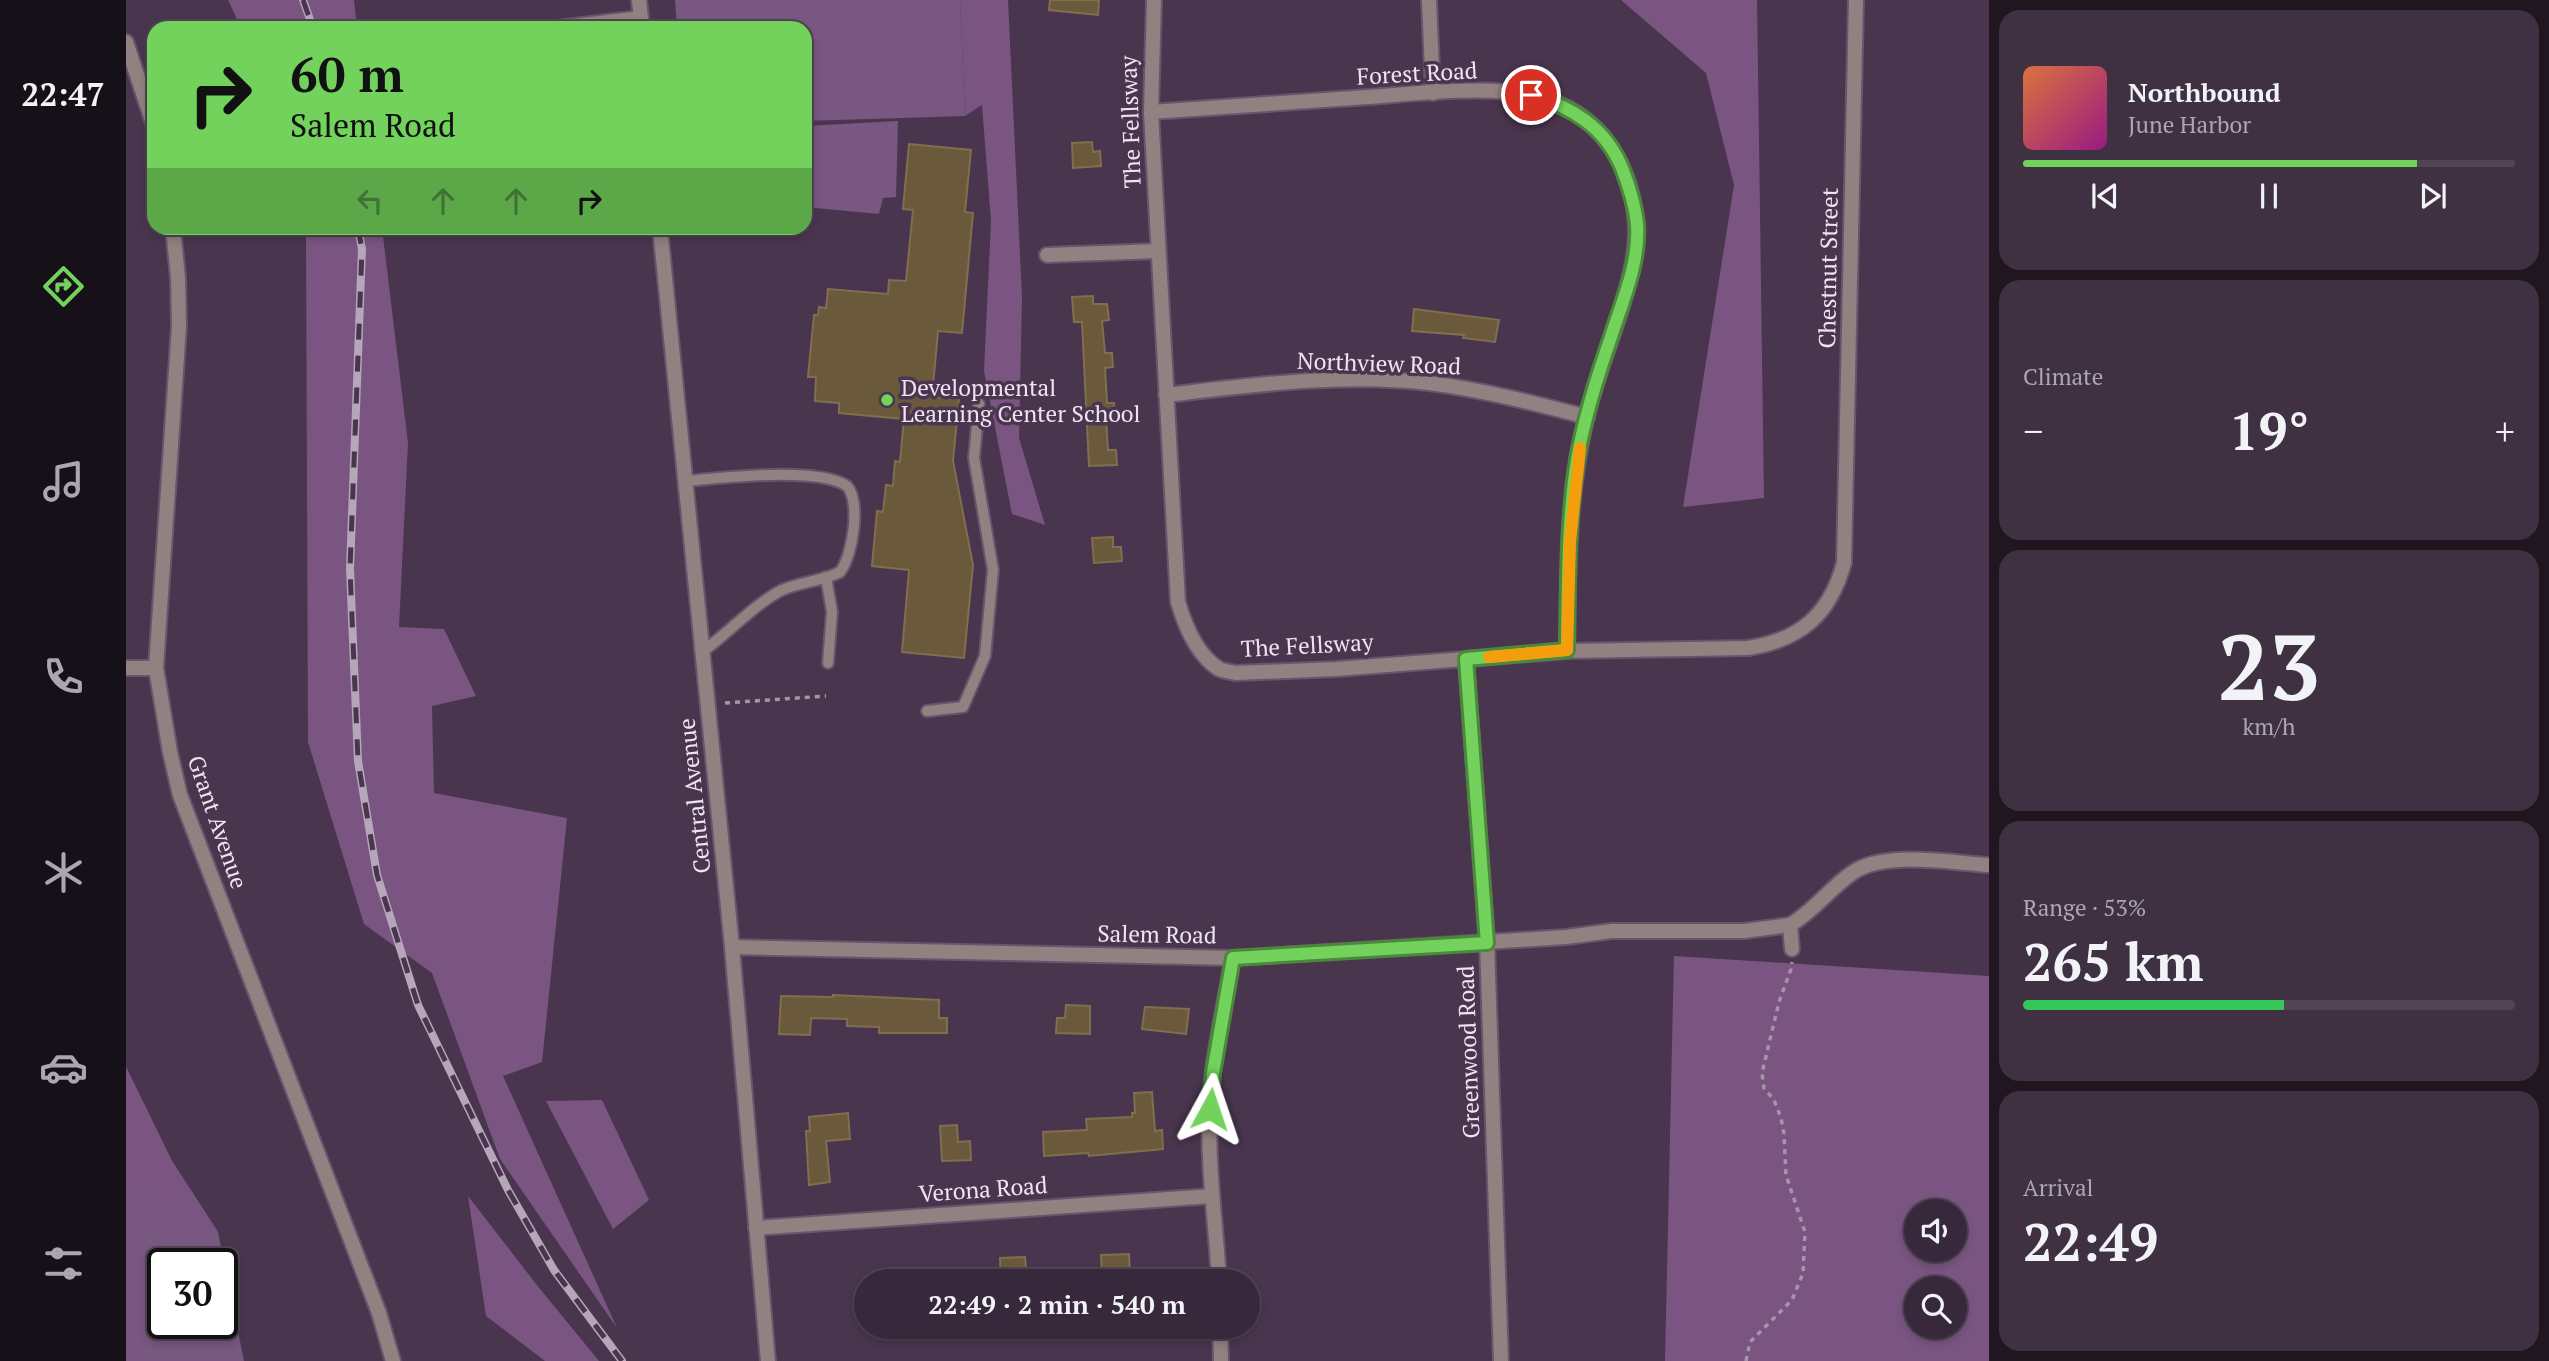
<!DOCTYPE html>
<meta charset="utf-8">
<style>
body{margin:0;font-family:"PT Serif",serif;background:#3f3042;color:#f1f3f6;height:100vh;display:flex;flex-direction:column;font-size:26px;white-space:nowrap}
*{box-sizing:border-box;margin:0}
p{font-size:23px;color:#aba6af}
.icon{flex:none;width:38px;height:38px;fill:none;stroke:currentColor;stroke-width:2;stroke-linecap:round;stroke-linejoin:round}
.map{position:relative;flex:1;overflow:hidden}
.panel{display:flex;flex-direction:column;gap:10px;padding:10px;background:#1f1620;width:560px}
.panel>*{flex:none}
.guide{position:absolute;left:21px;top:21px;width:665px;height:214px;border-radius:21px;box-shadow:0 4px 10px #0003,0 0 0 2px #524455;background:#73d25c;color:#111;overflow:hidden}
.buttons{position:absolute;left:1778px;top:1199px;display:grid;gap:14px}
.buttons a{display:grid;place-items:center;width:63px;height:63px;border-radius:50%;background:#38283b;box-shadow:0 4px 10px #0003,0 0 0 2px #524455;font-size:35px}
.speed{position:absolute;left:21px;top:1248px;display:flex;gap:14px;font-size:35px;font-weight:700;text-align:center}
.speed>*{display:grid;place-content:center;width:91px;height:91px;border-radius:50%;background:#38283b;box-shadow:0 4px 10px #0003,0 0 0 2px #524455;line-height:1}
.speed .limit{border:4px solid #111;border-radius:10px;background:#fff;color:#111}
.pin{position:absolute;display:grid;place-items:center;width:60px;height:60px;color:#fff;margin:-30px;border:4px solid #fff;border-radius:50%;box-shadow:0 2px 7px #0007}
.me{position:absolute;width:77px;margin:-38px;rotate:5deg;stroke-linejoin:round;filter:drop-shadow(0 0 5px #0008)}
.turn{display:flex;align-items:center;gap:24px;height:147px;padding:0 28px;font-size:32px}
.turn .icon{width:91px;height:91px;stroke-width:2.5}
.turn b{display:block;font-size:49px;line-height:60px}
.lanes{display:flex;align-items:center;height:66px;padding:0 28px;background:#0003;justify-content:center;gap:35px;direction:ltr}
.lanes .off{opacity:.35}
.big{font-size:52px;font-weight:700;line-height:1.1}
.panel .widget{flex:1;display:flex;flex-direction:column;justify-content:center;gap:10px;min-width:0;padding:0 24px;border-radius:21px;background:#3f3042}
.panel .dial{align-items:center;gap:0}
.dial b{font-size:91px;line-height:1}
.song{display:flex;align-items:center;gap:21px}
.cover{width:84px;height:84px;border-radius:10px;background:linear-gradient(135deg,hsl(20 70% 55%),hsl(310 70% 35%))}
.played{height:7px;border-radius:4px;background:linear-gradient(90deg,#73d25c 80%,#524455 80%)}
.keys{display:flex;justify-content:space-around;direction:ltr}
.heat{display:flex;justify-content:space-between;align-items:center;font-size:38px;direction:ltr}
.charge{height:10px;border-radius:5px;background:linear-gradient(90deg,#34c759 53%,#524455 0)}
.trip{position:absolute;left:728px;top:1269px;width:406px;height:70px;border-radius:35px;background:#38283b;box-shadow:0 4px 10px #0003,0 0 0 2px #524455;font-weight:700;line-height:70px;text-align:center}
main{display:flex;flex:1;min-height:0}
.dock{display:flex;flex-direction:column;width:126px;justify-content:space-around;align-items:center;background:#161018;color:#aba6af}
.dock .icon{width:49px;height:49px}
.dock .current{color:#73d25c}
.dock b{font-size:32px;color:#f1f3f6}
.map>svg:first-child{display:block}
.green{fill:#785780;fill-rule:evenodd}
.forest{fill:#7a5582;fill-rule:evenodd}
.building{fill:#6b593b;stroke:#806e4f;stroke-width:2}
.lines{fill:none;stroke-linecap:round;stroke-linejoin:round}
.service-casing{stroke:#68546c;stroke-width:14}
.minor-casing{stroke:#68546c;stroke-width:18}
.path{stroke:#a595a9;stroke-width:3.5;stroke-dasharray:5 5;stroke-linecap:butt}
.service{stroke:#938080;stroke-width:10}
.minor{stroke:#938080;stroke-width:14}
.rail-casing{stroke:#b5a6b9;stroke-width:8}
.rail{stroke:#4a354f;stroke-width:5;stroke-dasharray:16;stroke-linecap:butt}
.route-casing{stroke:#4b883c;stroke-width:18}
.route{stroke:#73d25c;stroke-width:12}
.slow{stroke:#f59e0b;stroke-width:12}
.poi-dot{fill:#73d25c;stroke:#4a354f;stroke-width:2.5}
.labels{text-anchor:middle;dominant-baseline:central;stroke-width:7;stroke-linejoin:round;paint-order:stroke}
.street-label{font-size:23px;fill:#efe3f2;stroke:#4a354f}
.poi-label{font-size:23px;fill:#efe3f2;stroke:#4a354f;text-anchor:start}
</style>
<main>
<nav class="dock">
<b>22:47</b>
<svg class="icon current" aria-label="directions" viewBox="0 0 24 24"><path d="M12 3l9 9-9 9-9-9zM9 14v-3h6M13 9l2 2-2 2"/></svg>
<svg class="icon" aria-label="music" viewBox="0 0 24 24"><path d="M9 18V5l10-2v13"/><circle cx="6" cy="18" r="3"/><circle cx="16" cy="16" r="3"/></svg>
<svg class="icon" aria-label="phone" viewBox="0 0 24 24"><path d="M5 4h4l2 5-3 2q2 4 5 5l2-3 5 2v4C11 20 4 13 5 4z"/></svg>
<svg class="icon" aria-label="climate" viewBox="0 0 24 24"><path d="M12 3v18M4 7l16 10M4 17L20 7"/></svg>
<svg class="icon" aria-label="car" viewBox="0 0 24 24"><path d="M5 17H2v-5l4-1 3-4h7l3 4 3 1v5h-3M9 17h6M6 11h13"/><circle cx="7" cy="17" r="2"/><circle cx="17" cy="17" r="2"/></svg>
<svg class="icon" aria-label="filters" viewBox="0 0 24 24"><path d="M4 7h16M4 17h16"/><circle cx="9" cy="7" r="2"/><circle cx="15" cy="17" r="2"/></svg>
</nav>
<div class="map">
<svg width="1863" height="1361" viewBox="0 0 1863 1361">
<rect width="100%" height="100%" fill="#4a354f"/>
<!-- green -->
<g class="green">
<polygon points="549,0 834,0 839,116 679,121 679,28 551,28"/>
<polygon points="772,121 770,197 757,198 753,214 679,207 679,126"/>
<path d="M0,1067L46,1161L92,1232L118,1361H0ZM37,1264H96V1323H37Z"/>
</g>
<!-- forest -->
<g class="forest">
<polygon points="102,0 228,0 231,28 115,28"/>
<polygon points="834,0 882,0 896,297 893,438 919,525 886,514 858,371 865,221 856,105 839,116"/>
<polygon points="1495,0 1631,0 1638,498 1557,507 1608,185 1580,73"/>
<polygon points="180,228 256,228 282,443 273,627 318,629 350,696 306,706 308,793 441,818 416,1062 377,1076 491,1328 374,1159 306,973 238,924 182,742"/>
<path d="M1548,956L1863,976V1361H1539ZM1829,1211V1250H1790V1211ZM1829,1288V1326H1790V1288Z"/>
<polygon points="0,1067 46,1161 92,1232 7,1186 0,1189"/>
<polygon points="476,1100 523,1200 487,1229 420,1101"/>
<polygon points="342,1196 410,1284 473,1361 419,1361 360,1316"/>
</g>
<!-- building -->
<g class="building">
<polygon points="924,0 973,0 972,15 923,10"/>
<polygon points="966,142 967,152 974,151 975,166 947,168 946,143"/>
<polygon points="783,144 845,150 839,212 847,213 836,333 812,331 806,397 833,399 827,461 847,565 838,658 776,652 783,570 746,566 751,511 757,512 760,485 767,486 769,461 774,462 778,419 713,413 713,403 689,401 690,377 682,377 688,315 692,315 693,307 700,308 702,289 762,294 763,280 780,281 787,210 777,209"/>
<polygon points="967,296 967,304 981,304 983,320 976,321 979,353 986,353 987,367 979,368 981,403 988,403 989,417 980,418 982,450 990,450 991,465 963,466 956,322 948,322 946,297"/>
<polygon points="1288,309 1373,320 1369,342 1337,338 1338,335 1286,331"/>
<polygon points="987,537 987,547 995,547 996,561 968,563 966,538"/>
<polygon points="707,995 813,1000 813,1018 821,1018 821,1033 753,1033 753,1027 721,1026 721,1019 685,1018 684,1035 653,1034 655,996 707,997"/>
<polygon points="940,1005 964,1006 964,1034 930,1033 931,1018 939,1018"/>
<polygon points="1019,1007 1063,1009 1060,1034 1016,1029"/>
<polygon points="1026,1092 1029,1131 1036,1130 1037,1149 963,1156 962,1153 918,1156 917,1132 961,1130 960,1119 1006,1117 1006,1113 1009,1113 1008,1093"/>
<polygon points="722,1113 724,1139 700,1141 704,1182 683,1185 680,1131 684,1131 683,1117"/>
<polygon points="831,1125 832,1142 844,1141 845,1160 816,1161 814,1126"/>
<polygon points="1003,1254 1004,1276 976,1279 975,1255"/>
<polygon points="899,1257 901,1281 875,1281 874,1258"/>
</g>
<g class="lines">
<defs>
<g id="service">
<path d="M559,481C595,478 692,466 721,486C735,502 727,555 714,572C697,581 674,582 656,590C630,603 601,634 576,652"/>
<polyline points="700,577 706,612 702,663"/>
<polyline points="801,711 837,707 859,656 867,570 848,458 853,404"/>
</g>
<g id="minor">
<polyline points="513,0 516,28"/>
<path d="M1028,0L1025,112L1052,602C1059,626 1071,655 1093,669C1098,671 1105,672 1110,673L1210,669L1441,651L1622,648C1675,640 1704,614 1718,563L1730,0"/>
<polyline points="1303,0 1307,93"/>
<polyline points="432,28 515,18"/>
<polyline points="0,42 28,126"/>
<path d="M1025,112C1097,107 1169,102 1242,97C1298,93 1379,82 1431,103C1490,126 1518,196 1508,256C1499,312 1473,364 1460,419C1442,495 1442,573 1441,651"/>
<polyline points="47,228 52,278 53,326 30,668 44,752 54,795 253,1313 267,1361"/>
<polyline points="534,228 606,947 642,1361"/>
<polyline points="921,255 1032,251"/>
<path d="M1040,395C1127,385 1216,373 1303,383C1357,390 1408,403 1461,417"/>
<polyline points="1340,659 1361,943 1375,1361"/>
<polyline points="0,668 30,668"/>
<polyline points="606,947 1107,958 1440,937 1486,931 1618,931 1664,925"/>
<path d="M1666,949L1664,925C1688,911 1703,889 1726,873C1757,850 1825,863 1863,865"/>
<polyline points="630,1228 1086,1196"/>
<path d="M1093,1281C1090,1223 1081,1166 1084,1108C1086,1058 1098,1008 1107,958"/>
<polyline points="1094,1326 1095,1361"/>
</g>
</defs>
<!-- service casing -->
<use href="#service" class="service-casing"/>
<!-- minor casing -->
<use href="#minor" class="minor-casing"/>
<!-- path -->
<g class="path">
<polyline points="599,703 700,696"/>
<polyline points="1620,1361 1624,1342 1666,1300 1677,1273 1679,1232 1660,1175 1658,1134 1655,1118 1648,1100 1638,1088 1636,1073 1653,1002 1665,969 1666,962"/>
</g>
<!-- service -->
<use href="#service" class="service"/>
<!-- minor -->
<use href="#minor" class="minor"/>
<defs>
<g id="rail">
<polyline points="177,0 187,28"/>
<polyline points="232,228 236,249 224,569 232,761 251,875 292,1005 382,1190 428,1270 496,1361"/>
</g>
</defs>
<!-- rail casing -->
<use href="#rail" class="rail-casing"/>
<!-- rail -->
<use href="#rail" class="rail"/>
</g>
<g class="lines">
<defs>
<path id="route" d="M1084,1109L1087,1073L1107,958L1361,943L1340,659L1441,650C1442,587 1441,523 1451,460C1458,418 1471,377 1485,337C1496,302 1514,262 1511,224C1509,204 1503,186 1496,168C1479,127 1446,107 1405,95"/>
</defs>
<!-- route casing -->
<use href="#route" class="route-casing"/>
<!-- route -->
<use href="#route" class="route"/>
<!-- slow -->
<polyline class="slow" points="1363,657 1441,650 1444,542 1454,448"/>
</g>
<!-- markers -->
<circle class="poi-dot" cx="761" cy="400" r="7"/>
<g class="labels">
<!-- street labels -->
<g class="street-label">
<text transform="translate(1291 73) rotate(-3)">Forest Road</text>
<text transform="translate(1004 122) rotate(-92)">The Fellsway</text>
<text transform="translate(1702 268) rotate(-89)">Chestnut Street</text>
<text transform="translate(1253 363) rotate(2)">Northview Road</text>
<text transform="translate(1181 645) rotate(-3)">The Fellsway</text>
<text transform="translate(568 796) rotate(-96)">Central Avenue</text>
<text transform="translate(92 822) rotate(71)">Grant Avenue</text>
<text transform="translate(1031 934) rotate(1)">Salem Road</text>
<text transform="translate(1342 1052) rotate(-92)">Greenwood Road</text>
<text transform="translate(857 1189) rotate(-4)">Verona Road</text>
</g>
<!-- poi labels -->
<g class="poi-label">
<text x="775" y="387">Developmental<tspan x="775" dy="26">Learning Center School</tspan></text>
</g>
</g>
</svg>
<div class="buttons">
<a><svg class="icon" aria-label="sound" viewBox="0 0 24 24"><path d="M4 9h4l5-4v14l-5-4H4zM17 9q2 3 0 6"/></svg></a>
<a><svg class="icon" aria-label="search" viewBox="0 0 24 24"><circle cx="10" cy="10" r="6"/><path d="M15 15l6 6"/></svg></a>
</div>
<div class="speed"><div class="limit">30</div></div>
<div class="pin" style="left:1405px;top:95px;background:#d93025"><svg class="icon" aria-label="arrive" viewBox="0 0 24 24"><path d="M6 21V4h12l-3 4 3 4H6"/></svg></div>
<svg class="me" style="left:1084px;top:1109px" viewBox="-20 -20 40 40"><path d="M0-17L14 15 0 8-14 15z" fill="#73d25c" stroke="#fff" stroke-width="4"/></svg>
<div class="trip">22:49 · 2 min · 540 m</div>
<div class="guide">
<div class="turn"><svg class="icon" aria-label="right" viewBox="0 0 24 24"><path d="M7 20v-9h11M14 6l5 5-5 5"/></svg><div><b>60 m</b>Salem Road</div></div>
<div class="lanes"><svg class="icon off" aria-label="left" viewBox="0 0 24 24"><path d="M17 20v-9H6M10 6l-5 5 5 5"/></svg><svg class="icon off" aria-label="ahead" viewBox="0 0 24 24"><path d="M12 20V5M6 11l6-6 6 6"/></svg><svg class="icon off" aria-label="ahead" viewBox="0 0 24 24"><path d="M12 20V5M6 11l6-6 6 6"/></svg><svg class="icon" aria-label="right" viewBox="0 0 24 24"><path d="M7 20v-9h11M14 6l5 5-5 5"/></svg></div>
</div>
</div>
<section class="panel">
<div class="widget">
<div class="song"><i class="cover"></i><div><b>Northbound</b><p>June Harbor</p></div></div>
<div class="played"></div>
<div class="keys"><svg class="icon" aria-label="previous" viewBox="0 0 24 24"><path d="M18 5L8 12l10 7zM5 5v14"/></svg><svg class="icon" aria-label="pause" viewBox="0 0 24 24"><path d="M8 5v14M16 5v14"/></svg><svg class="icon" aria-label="next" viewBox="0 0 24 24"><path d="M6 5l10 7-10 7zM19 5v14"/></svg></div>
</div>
<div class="widget"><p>Climate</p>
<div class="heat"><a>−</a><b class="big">19°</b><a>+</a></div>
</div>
<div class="widget dial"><b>23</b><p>km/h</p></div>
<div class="widget"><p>Range · 53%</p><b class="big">265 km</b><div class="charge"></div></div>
<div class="widget"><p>Arrival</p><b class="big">22:49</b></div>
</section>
</main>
